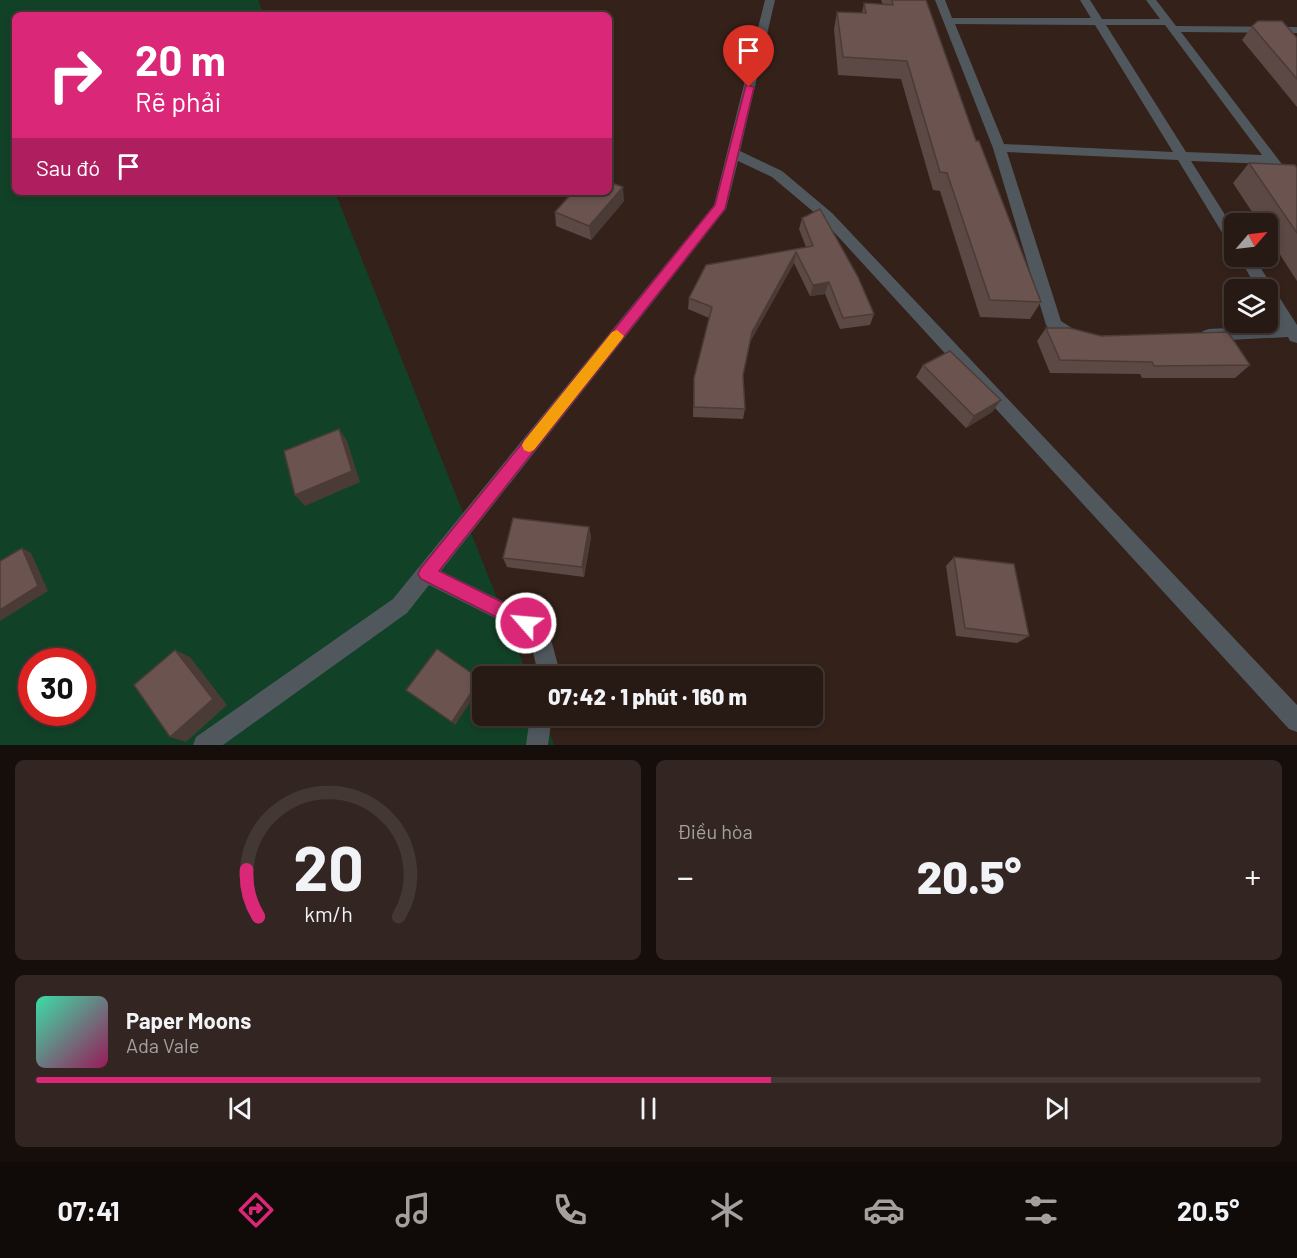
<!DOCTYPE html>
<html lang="vi">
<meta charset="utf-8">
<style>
body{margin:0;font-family:Barlow,sans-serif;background:#332622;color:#f1f3f6;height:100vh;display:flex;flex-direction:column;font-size:22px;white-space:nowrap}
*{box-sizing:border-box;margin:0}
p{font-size:20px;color:#a4a0a0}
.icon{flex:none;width:33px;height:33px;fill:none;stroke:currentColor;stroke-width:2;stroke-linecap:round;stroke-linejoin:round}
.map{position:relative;height:745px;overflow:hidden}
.drawer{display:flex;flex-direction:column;gap:15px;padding:15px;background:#150e0b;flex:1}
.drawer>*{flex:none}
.banner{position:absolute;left:12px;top:12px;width:600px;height:183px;border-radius:9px;box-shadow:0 3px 9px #0003,0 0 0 2px #433834;background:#db2777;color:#fff;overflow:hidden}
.needle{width:39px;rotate:62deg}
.controls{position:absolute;left:1224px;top:213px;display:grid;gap:12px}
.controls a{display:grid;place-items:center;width:54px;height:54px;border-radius:9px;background:#271914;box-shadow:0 3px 9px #0003,0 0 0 2px #433834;font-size:30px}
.speed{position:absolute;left:18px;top:648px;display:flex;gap:12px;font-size:30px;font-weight:700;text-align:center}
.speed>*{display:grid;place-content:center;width:78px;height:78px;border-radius:50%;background:#271914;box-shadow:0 3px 9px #0003,0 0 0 2px #433834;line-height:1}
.speed .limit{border:9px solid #d22;background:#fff;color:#111}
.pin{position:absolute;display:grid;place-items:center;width:51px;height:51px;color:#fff;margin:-62px -26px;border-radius:50% 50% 50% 0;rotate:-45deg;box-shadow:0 0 6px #0007}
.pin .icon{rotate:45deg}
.me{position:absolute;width:66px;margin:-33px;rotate:297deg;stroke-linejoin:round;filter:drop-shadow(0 0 4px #0008)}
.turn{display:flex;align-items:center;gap:21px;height:126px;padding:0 24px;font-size:27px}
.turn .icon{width:78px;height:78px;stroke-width:2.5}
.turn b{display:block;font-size:42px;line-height:51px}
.then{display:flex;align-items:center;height:57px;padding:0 24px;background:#0003;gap:12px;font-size:22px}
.big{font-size:45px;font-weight:800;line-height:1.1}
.drawer .tile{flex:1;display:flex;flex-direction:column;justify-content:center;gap:9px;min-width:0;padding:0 21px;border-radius:9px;background:#332622}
.drawer .dial{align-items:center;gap:0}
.dial svg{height:156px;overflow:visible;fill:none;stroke:#433834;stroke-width:7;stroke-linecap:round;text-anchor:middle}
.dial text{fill:#f1f3f6;stroke:none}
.song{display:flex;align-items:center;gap:18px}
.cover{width:72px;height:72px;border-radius:9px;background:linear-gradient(135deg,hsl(160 70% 55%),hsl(330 70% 35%))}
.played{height:6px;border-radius:3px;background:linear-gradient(90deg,#db2777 60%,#433834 60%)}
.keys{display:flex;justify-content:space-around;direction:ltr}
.heat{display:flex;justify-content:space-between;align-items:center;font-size:33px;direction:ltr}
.drawer .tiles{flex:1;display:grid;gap:15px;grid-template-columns:1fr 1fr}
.tile:last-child{grid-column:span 2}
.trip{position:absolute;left:472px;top:666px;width:351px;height:60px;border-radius:9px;background:#271914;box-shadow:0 3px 9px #0003,0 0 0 2px #433834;font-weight:800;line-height:60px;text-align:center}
.tabs{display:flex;height:96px;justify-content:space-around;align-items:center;background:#100a08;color:#a4a0a0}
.tabs .icon{width:42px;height:42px}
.tabs .selected{color:#db2777}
.tabs b{font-size:27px;color:#f1f3f6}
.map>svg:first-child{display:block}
.green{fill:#114228;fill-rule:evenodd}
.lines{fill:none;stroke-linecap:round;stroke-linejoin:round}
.service{fill:#50585e;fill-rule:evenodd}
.minor{fill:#50585e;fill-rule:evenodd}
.wall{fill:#5c4844}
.shaded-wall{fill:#4b3b37}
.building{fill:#6b544f;stroke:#4b3b37;stroke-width:1.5}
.route{fill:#db2777;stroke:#8e194d;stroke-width:1.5}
.slow{fill:#f59e0b}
</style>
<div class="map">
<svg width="1297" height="745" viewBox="0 0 1297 745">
<rect width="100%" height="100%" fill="#34211a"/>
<!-- green -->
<path class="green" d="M0,0H258L264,15H15V192H335L528,676H483V716H544L554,745H0ZM32,662H82V712H32Z"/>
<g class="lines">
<!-- service -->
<g class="service">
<path d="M935,0H945L952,18H1091L1080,0H1090L1102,19H1160L1146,0H1156L1176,26L1297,27V33L1181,32L1297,184V197L1292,196L1268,164L1191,161L1234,229V245L1229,244L1178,160L1007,152L1061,321L1081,334L1083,338L1081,342C1070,346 1052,334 1046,325L993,148ZM955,24L1095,25L1173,152L1004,144ZM1106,25H1165L1262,155L1186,152Z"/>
<polygon points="1238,256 1253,256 1297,325 1297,343 1290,341 1288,337 1209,341 1203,339 1201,335 1203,331 1209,329 1280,325 1268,305 1268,290 1258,290"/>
</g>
<!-- minor -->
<g class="minor">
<polygon points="765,0 775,0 740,151 782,171 832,213 1297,705 1297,732 1289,729 822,219 772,177 738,161 726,209 441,571 533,616 552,643 559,669 558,676 536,676 537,669 532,648 519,630 429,585 407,613 223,745 193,745 196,737 393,599 714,205"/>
<polygon points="530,716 552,716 548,745 526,745"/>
</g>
</g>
<!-- wall -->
<g class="wall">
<polygon points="881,0 926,0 976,141 1041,302 1030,319 980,317 940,191 933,190 901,79 838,75 834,29 837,12 862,13 864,3 883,5"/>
<polygon points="1252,26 1297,38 1297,107 1242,40"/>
<polygon points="1249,163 1297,168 1297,281 1268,236 1268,224 1260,224 1233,183"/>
<polygon points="624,201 591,240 556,226 555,212"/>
<polygon points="802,218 874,314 870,325 840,329 825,294 810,296 794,263 750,342 743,376 745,409 743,419 693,417 694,378 709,318 688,309 689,298 806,247 799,229"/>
<polygon points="1046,328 1101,336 1250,365 1235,378 1142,378 1140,374 1050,373 1037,341"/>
<polygon points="923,365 1001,400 992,412 966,428 916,377"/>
<polygon points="589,527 591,537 584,577 507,567 503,558"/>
<polygon points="954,557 1029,636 1017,643 956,636 946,566"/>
</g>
<!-- shaded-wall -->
<g class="shaded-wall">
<polygon points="623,187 624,201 591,240 589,226"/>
<polygon points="796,252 794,263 750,342 752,332"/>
<polygon points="829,282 825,294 810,296 813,285"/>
<polygon points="1001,400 992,412 966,428 974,416"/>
<polygon points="339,429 347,441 360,482 305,506 295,495"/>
<polygon points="589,527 591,537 584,577 582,567"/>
<polygon points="22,548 31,553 48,591 0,621 0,610"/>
<polygon points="175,650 190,657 227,705 186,742 170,737"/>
<polygon points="480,679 483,683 455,725 452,722"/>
</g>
<!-- building -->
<g class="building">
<polygon points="892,0 926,0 976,141 979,141 1041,302 990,300 947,173 940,172 907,61 843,57 837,12 866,13 864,3 893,5"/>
<polygon points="1258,21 1282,21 1297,38 1297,79 1252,26"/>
<polygon points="1249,163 1295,165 1297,168 1297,233"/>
<polygon points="609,182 623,187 589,226 555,212 573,192 609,192"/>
<polygon points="820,209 858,277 874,314 843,318 829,282 813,285 796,252 752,332 743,375 745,409 694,407 694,378 712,307 689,298 706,265 813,246 802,218"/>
<polygon points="1046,328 1070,328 1101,336 1228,332 1250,365 1154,366 1152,362 1060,360"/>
<polygon points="950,351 1001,400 974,416 923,365"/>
<polygon points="339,429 352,471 295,495 284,451"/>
<polygon points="513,518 589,527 582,567 503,558"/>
<polygon points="22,548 38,586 0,610 0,561"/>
<polygon points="954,557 1014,564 1029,636 965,628"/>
<polygon points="437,649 480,679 452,722 406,690"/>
<polygon points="175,650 213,699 170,737 134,685"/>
</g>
<!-- route -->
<polygon class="route" points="746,85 754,87 725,209 439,571 532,617 534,623 532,629 526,632 520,629 421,579 418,574 421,568 715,205"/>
<!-- slow -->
<polygon class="slow" points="617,330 624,336 622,339 534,450 529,452 524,450 522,445 524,441 612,332"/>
</svg>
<div class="controls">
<a><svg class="needle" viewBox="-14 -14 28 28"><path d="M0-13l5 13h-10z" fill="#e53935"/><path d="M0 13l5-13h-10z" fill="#a4a0a0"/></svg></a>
<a><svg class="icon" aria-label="layers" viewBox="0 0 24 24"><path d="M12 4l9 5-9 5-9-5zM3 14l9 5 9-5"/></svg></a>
</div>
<div class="speed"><div class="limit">30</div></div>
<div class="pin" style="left:749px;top:87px;background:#d93025"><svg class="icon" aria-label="arrive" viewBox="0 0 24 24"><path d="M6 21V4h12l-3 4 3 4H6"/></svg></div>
<svg class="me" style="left:526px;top:623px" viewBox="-20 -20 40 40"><circle r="17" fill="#db2777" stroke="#fff" stroke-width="3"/><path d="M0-11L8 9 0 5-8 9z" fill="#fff"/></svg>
<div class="trip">07:42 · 1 phút · 160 m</div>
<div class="banner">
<div class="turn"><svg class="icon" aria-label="right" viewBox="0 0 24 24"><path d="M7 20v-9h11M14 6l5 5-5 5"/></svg><div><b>20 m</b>Rẽ phải</div></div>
<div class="then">Sau đó<svg class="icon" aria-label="arrive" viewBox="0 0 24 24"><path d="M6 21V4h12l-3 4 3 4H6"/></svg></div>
</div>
</div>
<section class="drawer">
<div class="tiles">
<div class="tile dial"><svg viewBox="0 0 100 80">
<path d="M14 69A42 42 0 1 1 86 69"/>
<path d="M14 69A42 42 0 0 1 8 45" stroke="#db2777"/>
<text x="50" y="56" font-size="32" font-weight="700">20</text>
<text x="50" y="72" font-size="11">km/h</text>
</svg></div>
<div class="tile"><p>Điều hòa</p>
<div class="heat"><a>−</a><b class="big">20.5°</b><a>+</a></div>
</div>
<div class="tile">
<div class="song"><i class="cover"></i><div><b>Paper Moons</b><p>Ada Vale</p></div></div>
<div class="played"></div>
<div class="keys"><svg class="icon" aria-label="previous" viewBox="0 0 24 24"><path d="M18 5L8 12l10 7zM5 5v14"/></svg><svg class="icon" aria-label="pause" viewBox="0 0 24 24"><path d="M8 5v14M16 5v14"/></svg><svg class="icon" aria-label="next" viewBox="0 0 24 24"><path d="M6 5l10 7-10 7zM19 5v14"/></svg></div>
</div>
</div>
</section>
<nav class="tabs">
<b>07:41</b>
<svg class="icon selected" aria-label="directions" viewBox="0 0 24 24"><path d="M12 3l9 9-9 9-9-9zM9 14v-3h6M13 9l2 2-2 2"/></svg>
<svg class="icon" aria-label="music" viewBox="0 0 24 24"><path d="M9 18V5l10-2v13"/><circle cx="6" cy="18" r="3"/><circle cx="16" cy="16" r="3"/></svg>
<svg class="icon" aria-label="phone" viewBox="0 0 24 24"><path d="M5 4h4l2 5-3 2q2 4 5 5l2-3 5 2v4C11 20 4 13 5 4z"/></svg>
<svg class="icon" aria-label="climate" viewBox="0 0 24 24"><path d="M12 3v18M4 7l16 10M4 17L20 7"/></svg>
<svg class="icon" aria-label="car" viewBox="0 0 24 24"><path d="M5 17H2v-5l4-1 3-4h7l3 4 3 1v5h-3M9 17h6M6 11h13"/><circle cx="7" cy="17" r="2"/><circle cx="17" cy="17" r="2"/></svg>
<svg class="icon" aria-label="filters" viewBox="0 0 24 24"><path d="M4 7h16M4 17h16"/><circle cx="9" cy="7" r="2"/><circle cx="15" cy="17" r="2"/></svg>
<b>20.5°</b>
</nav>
